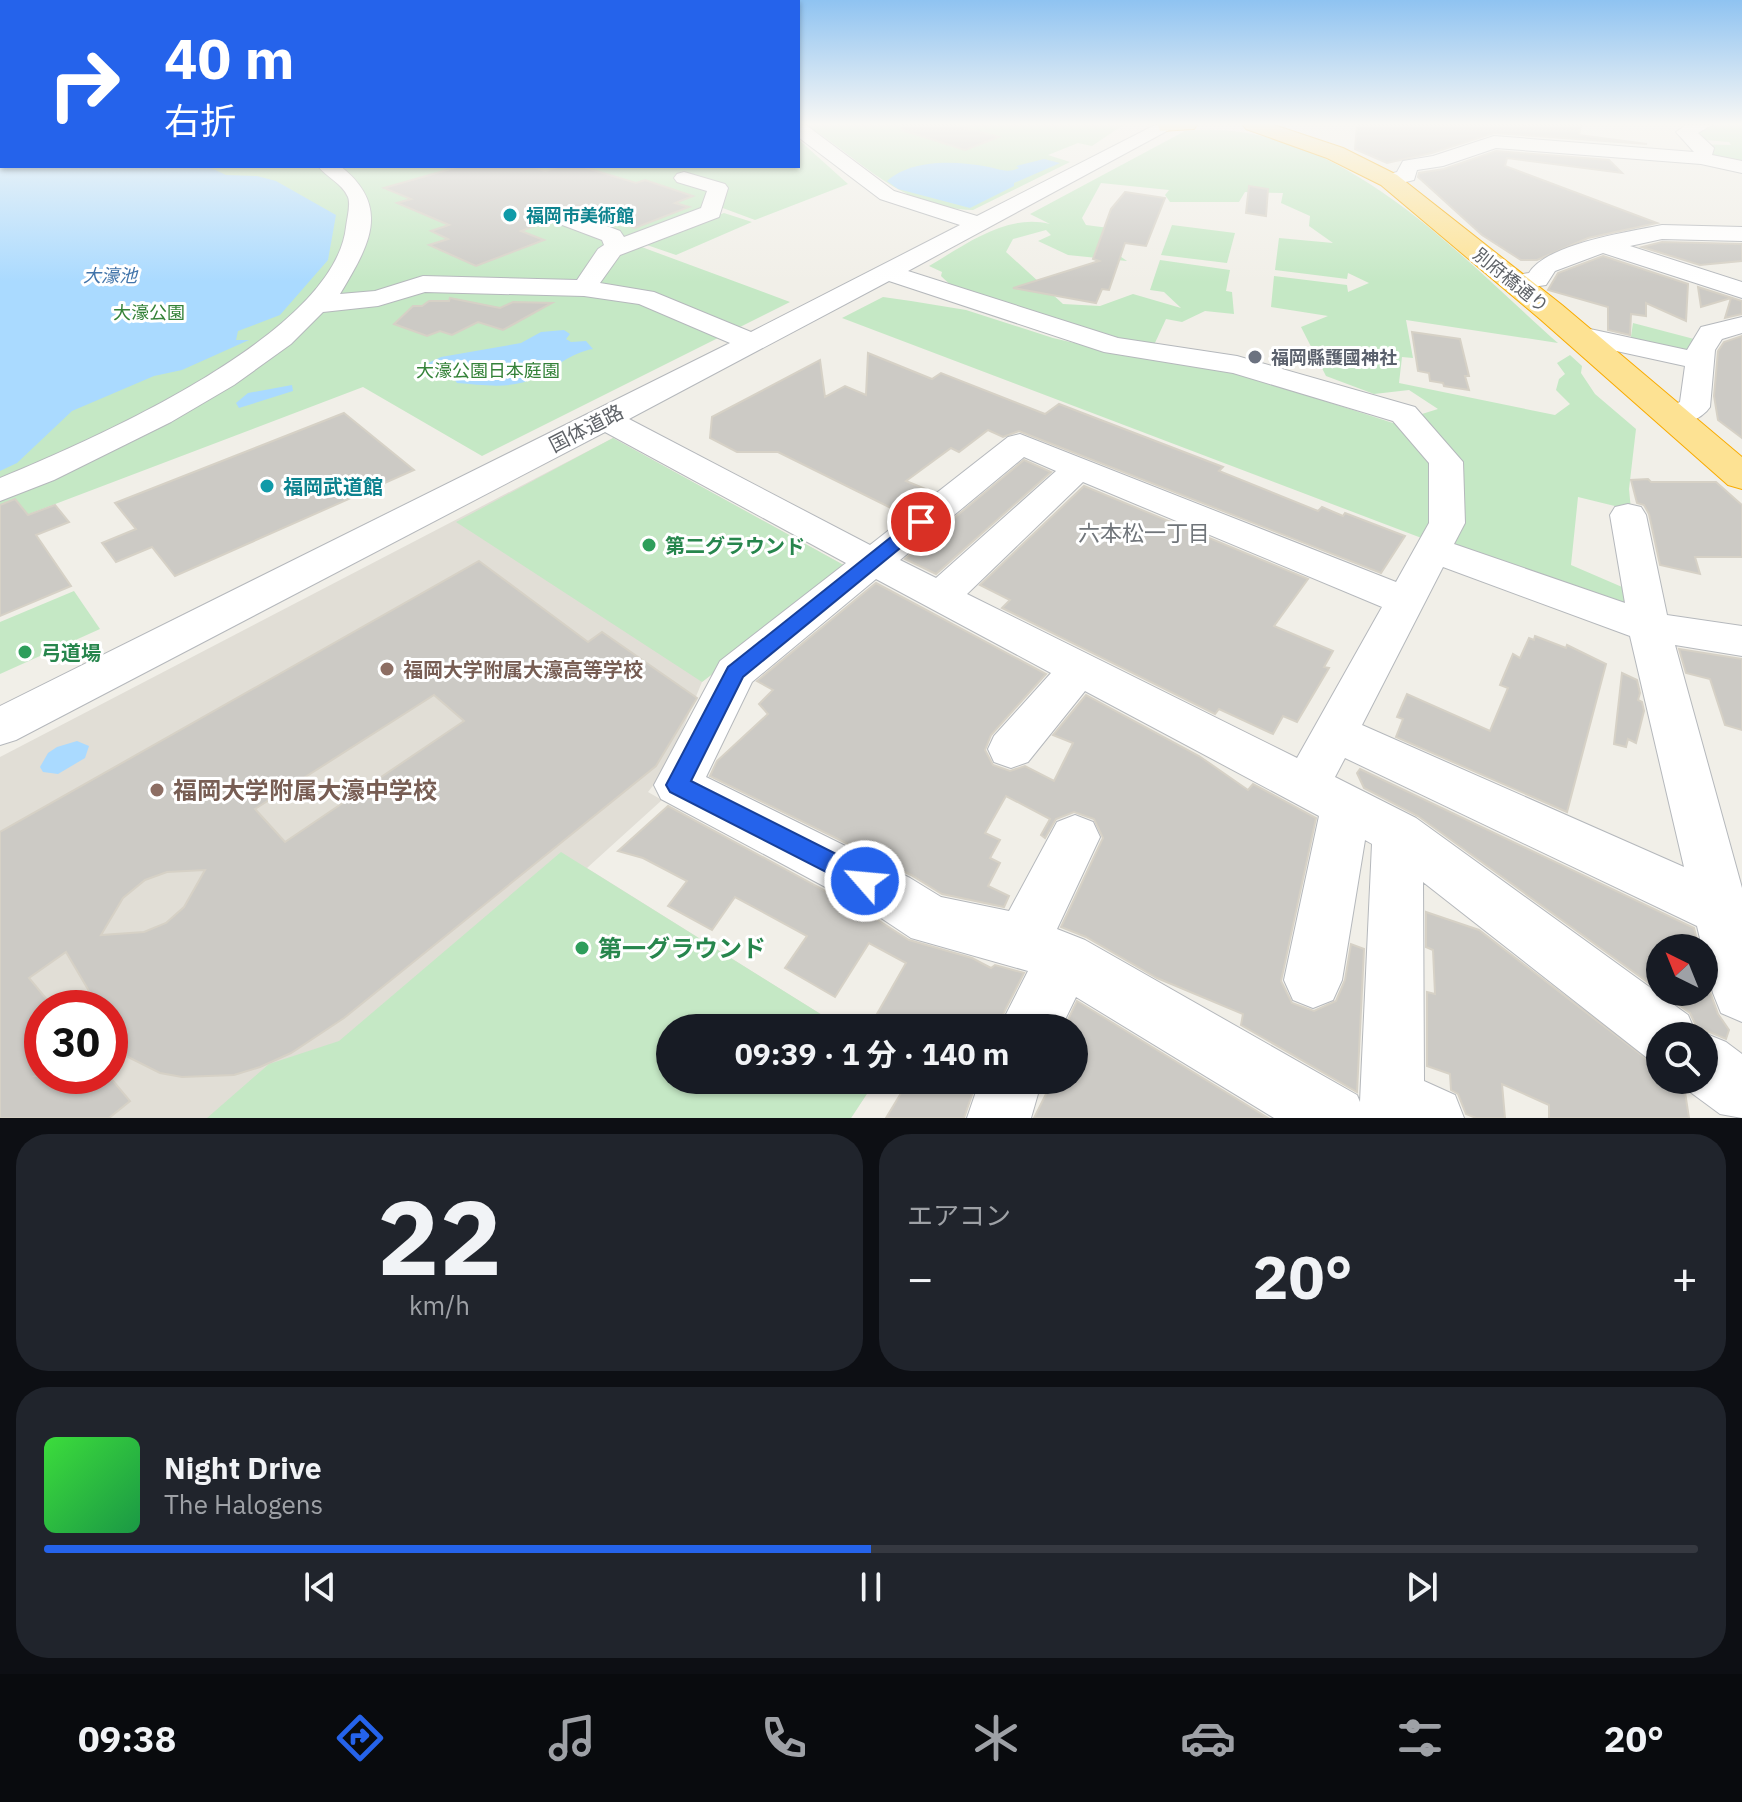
<!DOCTYPE html>
<html lang="ja">
<meta charset="utf-8">
<style>
body{margin:0;font-family:"IBM Plex Sans","Noto Sans JP",sans-serif;background:#20242c;color:#f1f3f6;height:100vh;display:flex;flex-direction:column;font-size:30px;white-space:nowrap}
*{box-sizing:border-box;margin:0}
p{font-size:26px;color:#9ea1a6}
.icon{flex:none;width:44px;height:44px;fill:none;stroke:currentColor;stroke-width:2;stroke-linecap:round;stroke-linejoin:round}
.map{position:relative;height:1118px;overflow:hidden}
.sheet{display:flex;flex-direction:column;gap:16px;padding:16px;background:#0d0f14;flex:1}
.sheet>*{flex:none}
.guide{position:absolute;left:0px;top:0px;width:800px;height:168px;box-shadow:0 2px 6px #0004;background:#2563eb;color:#fff;overflow:hidden}
.needle{width:52px;rotate:317deg}
.buttons{position:absolute;left:1646px;top:934px;display:grid;gap:16px}
.buttons a{display:grid;place-items:center;width:72px;height:72px;border-radius:50%;background:#171b24;box-shadow:0 2px 6px #0004;font-size:40px}
.speed{position:absolute;left:24px;top:990px;display:flex;gap:16px;font-size:40px;font-weight:700;text-align:center}
.speed>*{display:grid;place-content:center;width:104px;height:104px;border-radius:50%;background:#171b24;box-shadow:0 2px 6px #0004;line-height:1}
.speed .limit{border:12px solid #d22;background:#fff;color:#111}
.pin{position:absolute;display:grid;place-items:center;width:68px;height:68px;color:#fff;margin:-34px;border:4px solid #fff;border-radius:50%;box-shadow:0 2px 8px #0007}
.me{position:absolute;width:88px;margin:-44px;rotate:297deg;stroke-linejoin:round;filter:drop-shadow(0 0 6px #0008)}
.turn{display:flex;align-items:center;gap:28px;height:168px;padding:0 32px;font-size:36px}
.turn .icon{width:104px;height:104px;stroke-width:2.5}
.turn b{display:block;font-size:56px;line-height:68px}
.big{font-size:60px;font-weight:700;line-height:1.1}
.sheet .tile{flex:1;display:flex;flex-direction:column;justify-content:center;gap:12px;min-width:0;padding:0 28px;border-radius:32px;background:#20242c}
.sheet .dial{align-items:center;gap:0}
.dial b{font-size:104px;line-height:1}
.song{display:flex;align-items:center;gap:24px}
.cover{width:96px;height:96px;border-radius:12px;background:linear-gradient(135deg,hsl(120 70% 55%),hsl(140 70% 35%))}
.played{height:8px;border-radius:4px;background:linear-gradient(90deg,#2563eb 50%,#363941 50%)}
.keys{display:flex;justify-content:space-around;direction:ltr}
.heat{display:flex;justify-content:space-between;align-items:center;font-size:44px;direction:ltr}
.sheet .tiles{flex:1;display:grid;gap:16px;grid-template-columns:1fr 1fr}
.tile:last-child{grid-column:span 2}
.trip{position:absolute;left:656px;top:1014px;width:432px;height:80px;border-radius:40px;background:#171b24;box-shadow:0 2px 6px #0004;font-weight:700;line-height:80px;text-align:center}
.menu{display:flex;height:128px;justify-content:space-around;align-items:center;background:#090b0e;color:#9ea1a6}
.menu .icon{width:56px;height:56px}
.menu .active{color:#2563eb}
.menu b{font-size:36px;color:#f1f3f6}
.map>svg:first-child{display:block}
.education{fill:#e1ded6;fill-rule:evenodd}
.green{fill:#c5e8c5}
.water{fill:#aadaff}
.building{fill:#cccac5;stroke:#d6d1c6;stroke-width:2;fill-rule:evenodd}
.lines{fill:none;stroke-linecap:round;stroke-linejoin:round}
.minor-casing{stroke:#b5b8bc;stroke-width:2}
.highway-casing{stroke:#f9ab00;stroke-width:2}
.minor{fill:#fff;fill-rule:evenodd}
.highway{fill:#fde293;fill-rule:evenodd}
.route{fill:#2563eb;stroke:#184099;stroke-width:2}
.culture-dot{fill:#0f9aa8;stroke:#fff;stroke-width:3}
.worship-dot{fill:#6b7280;stroke:#fff;stroke-width:3}
.leisure-dot{fill:#2e9e5b;stroke:#fff;stroke-width:3}
.education-dot{fill:#8d6e63;stroke:#fff;stroke-width:3}
.labels{text-anchor:middle;dominant-baseline:central;stroke-width:6;stroke-linejoin:round;paint-order:stroke}
.far-culture-label{font-size:18px;font-weight:bold;fill:#0d838f;stroke:#fff;text-anchor:start}
.far-water-label{font-size:18px;font-style:italic;fill:#4174aa;stroke:#fff}
.far-street-label{font-size:18px;fill:#5f6368;stroke:#fff}
.far-park-label{font-size:18px;fill:#348238;stroke:#fff}
.far-worship-label{font-size:18px;font-weight:bold;fill:#5b616d;stroke:#fff;text-anchor:start}
.street-label{font-size:20px;fill:#5f6368;stroke:#fff}
.culture-label{font-size:20px;font-weight:bold;fill:#0d838f;stroke:#fff;text-anchor:start}
.leisure-label{font-size:20px;font-weight:bold;fill:#27864d;stroke:#fff;text-anchor:start}
.education-label{font-size:20px;font-weight:bold;fill:#785e54;stroke:#fff;text-anchor:start}
.neighbourhood-label{font-size:22px;fill:#70757a;stroke:#fff}
.near-education-label{font-size:24px;font-weight:bold;fill:#785e54;stroke:#fff;text-anchor:start}
.near-leisure-label{font-size:24px;font-weight:bold;fill:#27864d;stroke:#fff;text-anchor:start}
</style>
<div class="map">
<svg width="1742" height="1118" viewBox="0 0 1742 1118">
<rect width="100%" height="100%" fill="#f1efe8"/>
<!-- education -->
<path class="education" d="M613,438L849,568L702,682L666,769L648,792L662,800L587,868L843,1028H670V1080H876L851,1118H0V757ZM42,1008H110V1076H42Z"/>
<!-- green -->
<g class="green">
<polygon points="0,125 2,166 798,166 798,139 848,184 755,220 720,207 719,212 686,227 724,213 752,222 676,255 644,244 639,246 790,302 482,456 363,387 0,525"/>
<path d="M806,125H1123L1092,146L1078,143L1048,155L1070,162L973,210C899,208 864,161 806,125Z"/>
<polygon points="1699,125 1742,125 1742,170 1693,153 1690,144 1731,145 1729,142 1705,140 1697,132"/>
<path d="M1185,131C1336,116 1455,252 1558,343L1406,320L1413,358L1402,357L1399,383L1555,415L1570,404L1556,390L1559,379L1565,374L1557,363L1570,355L1582,366L1581,373L1595,394L1636,429L1629,489L1631,510L1578,497L1571,565L1636,593V610L1461,553L842,318L883,297L911,301L966,310L1053,338L1135,357L1241,374L1393,423L1438,409L1409,390L1374,394L1326,376L1301,327L1328,316L1271,307L1274,276L1347,285L1348,292L1369,283L1348,273L1347,279L1275,270L1279,238L1333,243L1309,226L1310,216L1281,203L1283,193L1245,192L1239,202H1170L1165,195L1169,190L1101,183L1082,218L1086,225L1109,228L1101,243L1127,261L1068,255L1038,241L1051,235L1046,230L1013,239L1006,252L1063,304L1100,306L1133,294L1181,308L1164,292L1150,290L1160,260L1230,270L1226,291L1232,292L1234,314L1205,311L1182,322L1166,319L1154,345C1093,332 984,320 941,276L942,272L929,266C965,245 1006,213 1050,224L1030,214Z"/>
<polygon points="1172,225 1235,233 1227,263 1161,255"/>
<polygon points="1633,323 1694,339 1687,355 1630,343"/>
<polygon points="613,438 849,568 702,682 456,522"/>
<polygon points="74,591 100,629 0,674 0,622"/>
<polygon points="561,852 843,1028 670,1028 670,1080 876,1080 851,1118 207,1118 269,1064 339,1041"/>
</g>
<!-- water -->
<g class="water">
<polygon points="0,125 2,166 209,167 226,175 257,176 276,181 336,215 328,260 280,315 238,331 236,340 249,340 182,370 154,376 72,411 17,463 0,471"/>
<path d="M1044,159L1060,163L1014,183V186L970,208L898,189L887,181C913,158 957,161 989,167C1001,170 1008,173 1019,168L1016,166Z"/>
<path d="M564,330L570,334L566,339L571,342L586,341L593,349C570,353 557,367 537,377C511,390 485,385 457,383L444,366L426,364L441,357L521,343L541,332Z"/>
<polygon points="292,385 293,391 239,408 236,403 248,393"/>
<polygon points="77,741 89,746 85,758 58,774 43,772 40,767 48,753 57,747"/>
</g>
<!-- building -->
<g class="building">
<polygon points="902,125 954,125 999,137 965,150 902,130"/>
<polygon points="1357,125 1581,125 1579,135 1647,144 1494,133 1432,153 1387,163 1355,149"/>
<polygon points="1496,151 1609,160 1622,173 1507,158 1505,166 1657,223 1588,238 1537,260 1521,260 1482,235 1418,177 1419,173 1444,169"/>
<polygon points="461,166 529,166 545,171 562,166 580,166 636,183 645,180 693,196 675,203 689,207 635,228 583,209 557,210 552,220 521,231 544,240 476,266 429,245 448,239 431,231 449,225 397,203 411,199 384,188"/>
<polygon points="1249,186 1268,189 1266,216 1246,213"/>
<polygon points="1125,192 1165,198 1146,246 1125,243 1109,290 1102,289 1096,303 1013,288 1099,261 1093,259 1111,209"/>
<polygon points="1662,242 1742,244 1742,261 1700,265 1642,247"/>
<polygon points="1603,256 1688,284 1686,321 1646,303 1646,316 1631,314 1630,335 1608,330 1608,307 1548,290 1558,273"/>
<polygon points="1698,287 1742,301 1742,314 1725,318 1731,298 1701,307"/>
<polygon points="450,298 500,308 513,302 552,303 503,330 478,322 452,335 440,331 427,336 394,324 413,306 422,306 429,301 449,301"/>
<polygon points="1412,332 1460,339 1469,376 1465,376 1469,390 1444,386 1443,383 1430,381 1429,373 1418,371"/>
<polygon points="1742,336 1742,438 1718,420 1714,396 1718,351 1724,342"/>
<polygon points="868,353 932,379 941,373 1045,414 1059,404 1223,467 1219,471 1318,511 1322,507 1343,516 1345,513 1405,536 1381,573 1019,431 1003,437 988,430 959,452 951,448 906,481 933,492 902,516 892,512 895,510 778,452 737,452 710,438 712,417 820,360 825,397 845,386 866,395"/>
<polygon points="344,413 414,470 175,576 152,547 116,562 102,543 136,529 115,503"/>
<polygon points="1024,460 1051,472 936,574 905,559"/>
<polygon points="1648,479 1651,482 1716,482 1742,505 1742,557 1695,557 1700,574 1660,565 1649,514 1644,505 1637,503 1631,480"/>
<polygon points="1084,486 1308,579 1274,626 1333,651 1324,667 1329,668 1297,722 1283,716 1273,734 1219,709 1215,714 1002,608 1010,600 980,585"/>
<polygon points="15,499 28,515 55,505 69,522 36,535 71,586 0,616 0,505"/>
<path d="M479,561L588,642L602,632L697,698L656,766L344,1018L291,1053L260,1067L234,1075L182,1077L160,1073L128,1057L110,1027V1008H99L66,952L29,978L54,1008H42V1071L35,1076H109L130,1101L109,1118H0V832ZM434,695L464,721L285,842L255,809ZM205,870L184,907L166,923L144,932L101,935L123,898L145,880L167,872Z"/>
<polygon points="876,583 1046,674 991,735 985,750 993,765 1010,771 1025,766 1054,781 1073,743 1053,735 1086,695 1199,756 1248,790 1253,784 1316,818 1281,981 1292,1003 1314,1011 1336,1001 1345,980 1351,944 1364,949 1357,1092 1241,1025 1243,1014 1157,978 1086,937 1061,927 1103,838 1094,819 1074,812 1056,819 1045,838 1041,835 1050,819 1006,796 985,833 1000,840 990,858 1000,863 988,886 1009,896 1004,907 942,894 911,875 710,776 717,761 768,714 759,704 773,690 757,681"/>
<polygon points="1535,636 1566,648 1567,645 1606,664 1567,812 1396,737 1403,719 1397,717 1407,694 1490,731 1508,688 1500,685 1513,654 1520,658 1529,638 1534,640"/>
<polygon points="1679,649 1742,659 1742,730 1725,725 1710,679 1686,673"/>
<polygon points="1622,673 1637,680 1640,693 1638,700 1642,702 1644,711 1636,743 1628,739 1626,747 1614,744"/>
<polygon points="1360,769 1694,928 1699,948 1660,948 1660,991 1418,816 1364,788 1357,773"/>
<polygon points="668,806 870,915 909,940 972,958 991,968 995,965 1024,973 996,1028 869,1028 906,963 869,943 835,997 785,968 807,936 735,897 712,930 668,906 687,881 643,858 618,851"/>
<polygon points="1426,912 1479,930 1652,1063 1654,1076 1679,1086 1685,1092 1689,1118 1549,1118 1549,1105 1502,1084 1505,1118 1476,1118 1466,1114 1458,1094 1451,1090 1450,1074 1427,1066 1427,992 1435,994 1433,950 1426,947"/>
<polygon points="1661,992 1710,992 1718,1014 1729,1030 1726,1039 1705,1030 1699,1032 1690,1013"/>
<polygon points="1077,1001 1268,1118 1034,1118 1053,1080 1074,1080 1074,1028 1064,1028"/>
<polygon points="909,1080 977,1080 964,1118 886,1118"/>
</g>
<g class="lines">
<defs>
<g id="minor">
<path d="M798,125H806L894,191L977,216L1155,125H1178L908,271L1118,338L1237,356L1415,407L1463,462L1465,523L1454,544L1625,603L1610,515L1615,507L1628,504L1641,507L1646,515L1667,615L1742,626V656L1675,645L1742,888V1022L1721,1013L1713,993L1697,926L1345,758L1335,777L1416,818L1688,1015L1697,1036H1660V1063L1646,1057L1423,882L1424,1081L1455,1095L1464,1118H1274L1076,997L1061,1028H999L1028,971L911,938L872,912L661,799L654,785L720,661L846,563L605,432L16,740L0,745V706L730,343L639,304L584,296L425,292L378,306L323,312L291,344L234,385L171,422L54,480L0,501V478C92,440 334,335 346,227C347,218 351,205 348,197C342,183 326,177 318,166H340C393,207 368,247 340,294L375,291L423,276L577,280L598,249L604,245L602,240L557,223L554,218L557,213H573L620,231L624,237L701,208L707,191L677,182L674,178L677,174L684,172L725,184L728,188L719,217L620,255L600,283L654,292L751,332L960,225L880,199L798,137ZM889,281L1104,352L1233,373L1393,421L1429,463V523L1396,582L1020,434L1008,437L870,545L629,419ZM1024,457L1056,471L936,578L900,560ZM1083,482L1382,607L1297,758L967,594ZM1443,567L1630,636L1684,867L1362,725ZM876,579L1051,673L994,736L988,749L994,762L1011,768L1028,762L1085,691L1319,816L1284,980L1293,1000L1313,1008L1333,1000L1342,980L1365,840L1372,844L1360,1102L1357,1095L1085,940L1057,929L1100,837L1093,822L1075,815L1057,822L1009,911L941,897L910,878L706,777L752,682Z"/>
<polygon points="1686,125 1712,125 1698,133 1714,148 1712,155 1742,161 1742,173 1701,164 1496,148 1443,166 1417,170 1414,180 1389,186 1379,180 1382,176 1397,172 1403,161 1433,156 1494,136 1694,152 1676,132"/>
<path d="M1662,225L1742,227V241L1662,239L1630,246L1742,282V298L1603,253L1555,271L1546,285L1513,290L1504,287L1500,282L1504,277L1529,273C1546,244 1628,232 1662,225Z"/>
<path d="M1742,317V333L1722,339L1715,350L1710,407C1701,421 1677,428 1661,424L1656,417L1661,410L1680,402L1685,366L1566,340L1562,334L1566,328L1576,326L1687,350L1701,327Z"/>
<polygon points="1704,1033 1726,1042 1742,1054 1742,1118 1720,1114 1682,1086 1680,1080 1704,1080 1704,1036 1697,1036"/>
<polygon points="980,1080 1042,1080 1031,1118 967,1118"/>
</g>
<g id="highway">
<polygon points="1158,125 1197,125 1194,129 1160,131"/>
<polygon points="1243,125 1274,125 1343,148 1397,175 1562,305 1742,457 1742,489 1728,485 1540,319 1381,185 1327,158 1246,129"/>
</g>
</defs>
<!-- minor casing -->
<use href="#minor" class="minor-casing"/>
<!-- highway casing -->
<use href="#highway" class="highway-casing"/>
<!-- minor -->
<use href="#minor" class="minor"/>
<!-- highway -->
<use href="#highway" class="highway"/>
</g>
<!-- sky -->
<linearGradient id="sky" x2="0" y2="1"><stop stop-color="#8fc3f1"/><stop offset="0.44" stop-color="#f9f8f5"/><stop offset="1" stop-color="#f9f8f5" stop-opacity="0"/></linearGradient>
<rect width="1742" height="282" fill="url(#sky)"/>
<!-- route -->
<polygon class="route" points="921,517 930,522 927,526 743,677 691,781 874,873 877,881 874,889 865,892 670,792 666,785 728,667 915,518"/>
<!-- markers -->
<g class="culture-dot">
<circle cx="510" cy="215" r="8"/>
<circle cx="267" cy="486" r="8"/>
</g>
<circle class="worship-dot" cx="1255" cy="357" r="8"/>
<g class="leisure-dot">
<circle cx="649" cy="545" r="8"/>
<circle cx="25" cy="652" r="8"/>
<circle cx="582" cy="948" r="8"/>
</g>
<g class="education-dot">
<circle cx="387" cy="669" r="8"/>
<circle cx="157" cy="790" r="8"/>
</g>
<g class="labels">
<!-- far-culture labels -->
<g class="far-culture-label">
<text x="526" y="215">福岡市美術館</text>
</g>
<!-- far-water labels -->
<g class="far-water-label">
<text x="110" y="275">大濠池</text>
</g>
<!-- far-street labels -->
<g class="far-street-label">
<text transform="translate(1511 280) rotate(39)">別府橋通り</text>
</g>
<!-- far-park labels -->
<g class="far-park-label">
<text x="149" y="312">大濠公園</text>
<text x="488" y="370">大濠公園日本庭園</text>
</g>
<!-- far-worship labels -->
<g class="far-worship-label">
<text x="1271" y="357">福岡縣護國神社</text>
</g>
<!-- street labels -->
<g class="street-label">
<text transform="translate(586 428) rotate(-27)">国体道路</text>
</g>
<!-- culture labels -->
<g class="culture-label">
<text x="283" y="486">福岡武道館</text>
</g>
<!-- leisure labels -->
<g class="leisure-label">
<text x="665" y="545">第二グラウンド</text>
<text x="41" y="652">弓道場</text>
</g>
<!-- education labels -->
<g class="education-label">
<text x="403" y="669">福岡大学附属大濠高等学校</text>
</g>
<!-- neighbourhood labels -->
<g class="neighbourhood-label">
<text x="1144" y="532">六本松一丁目</text>
</g>
<!-- near-education labels -->
<g class="near-education-label">
<text x="173" y="790">福岡大学附属大濠中学校</text>
</g>
<!-- near-leisure labels -->
<g class="near-leisure-label">
<text x="598" y="948">第一グラウンド</text>
</g>
</g>
</svg>
<div class="buttons">
<a><svg class="needle" viewBox="-14 -14 28 28"><path d="M0-13l5 13h-10z" fill="#e53935"/><path d="M0 13l5-13h-10z" fill="#9ea1a6"/></svg></a>
<a><svg class="icon" aria-label="search" viewBox="0 0 24 24"><circle cx="10" cy="10" r="6"/><path d="M15 15l6 6"/></svg></a>
</div>
<div class="speed"><div class="limit">30</div></div>
<div class="pin" style="left:921px;top:522px;background:#d93025"><svg class="icon" aria-label="arrive" viewBox="0 0 24 24"><path d="M6 21V4h12l-3 4 3 4H6"/></svg></div>
<svg class="me" style="left:865px;top:881px" viewBox="-20 -20 40 40"><circle r="17" fill="#2563eb" stroke="#fff" stroke-width="3"/><path d="M0-11L8 9 0 5-8 9z" fill="#fff"/></svg>
<div class="trip">09:39 · 1 分 · 140 m</div>
<div class="guide">
<div class="turn"><svg class="icon" aria-label="right" viewBox="0 0 24 24"><path d="M7 20v-9h11M14 6l5 5-5 5"/></svg><div><b>40 m</b>右折</div></div>
</div>
</div>
<section class="sheet">
<div class="tiles">
<div class="tile dial"><b>22</b><p>km/h</p></div>
<div class="tile"><p>エアコン</p>
<div class="heat"><a>−</a><b class="big">20°</b><a>+</a></div>
</div>
<div class="tile">
<div class="song"><i class="cover"></i><div><b>Night Drive</b><p>The Halogens</p></div></div>
<div class="played"></div>
<div class="keys"><svg class="icon" aria-label="previous" viewBox="0 0 24 24"><path d="M18 5L8 12l10 7zM5 5v14"/></svg><svg class="icon" aria-label="pause" viewBox="0 0 24 24"><path d="M8 5v14M16 5v14"/></svg><svg class="icon" aria-label="next" viewBox="0 0 24 24"><path d="M6 5l10 7-10 7zM19 5v14"/></svg></div>
</div>
</div>
</section>
<nav class="menu">
<b>09:38</b>
<svg class="icon active" aria-label="directions" viewBox="0 0 24 24"><path d="M12 3l9 9-9 9-9-9zM9 14v-3h6M13 9l2 2-2 2"/></svg>
<svg class="icon" aria-label="music" viewBox="0 0 24 24"><path d="M9 18V5l10-2v13"/><circle cx="6" cy="18" r="3"/><circle cx="16" cy="16" r="3"/></svg>
<svg class="icon" aria-label="phone" viewBox="0 0 24 24"><path d="M5 4h4l2 5-3 2q2 4 5 5l2-3 5 2v4C11 20 4 13 5 4z"/></svg>
<svg class="icon" aria-label="climate" viewBox="0 0 24 24"><path d="M12 3v18M4 7l16 10M4 17L20 7"/></svg>
<svg class="icon" aria-label="car" viewBox="0 0 24 24"><path d="M5 17H2v-5l4-1 3-4h7l3 4 3 1v5h-3M9 17h6M6 11h13"/><circle cx="7" cy="17" r="2"/><circle cx="17" cy="17" r="2"/></svg>
<svg class="icon" aria-label="filters" viewBox="0 0 24 24"><path d="M4 7h16M4 17h16"/><circle cx="9" cy="7" r="2"/><circle cx="15" cy="17" r="2"/></svg>
<b>20°</b>
</nav>
